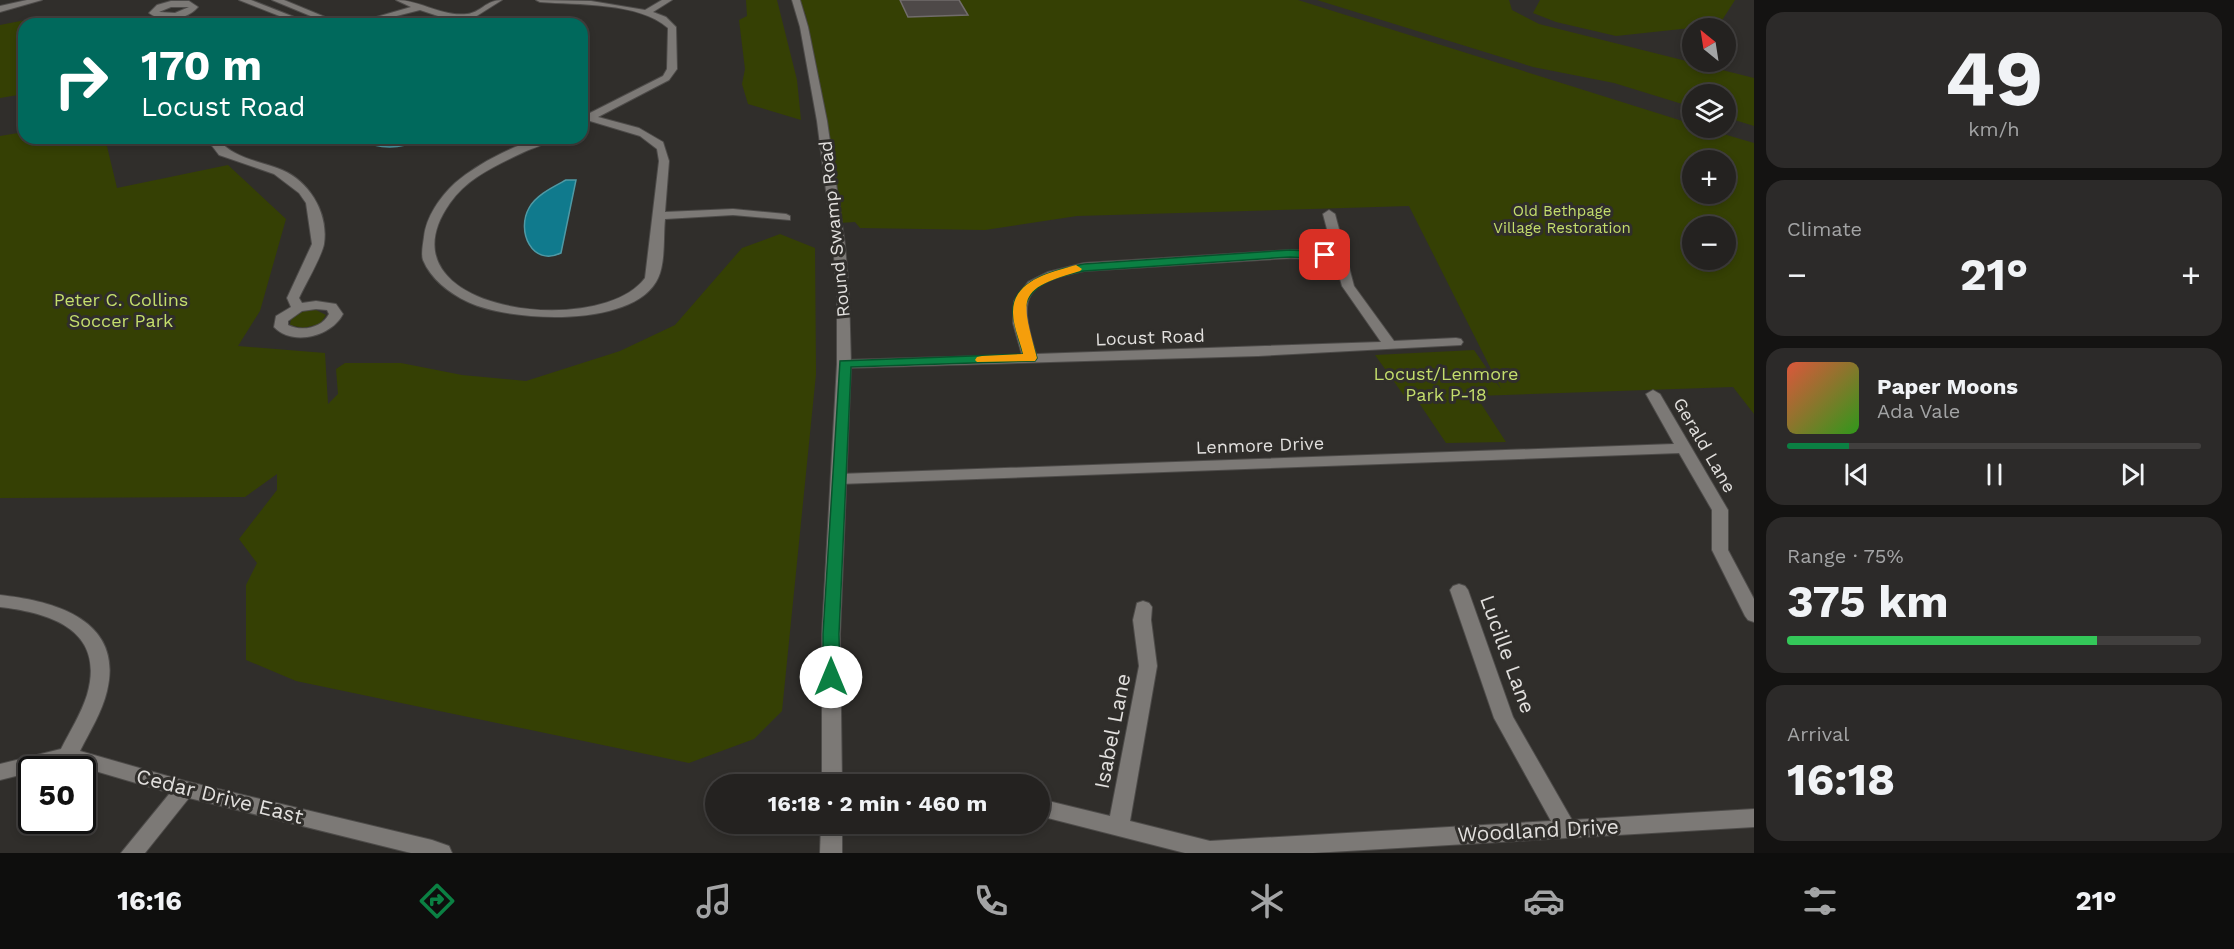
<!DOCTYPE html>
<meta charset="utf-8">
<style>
body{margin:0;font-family:"Work Sans",sans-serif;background:#2c2a29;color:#f1f3f6;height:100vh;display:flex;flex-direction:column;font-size:22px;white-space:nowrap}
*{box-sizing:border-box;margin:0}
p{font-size:20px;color:#a3a4a5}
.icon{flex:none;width:33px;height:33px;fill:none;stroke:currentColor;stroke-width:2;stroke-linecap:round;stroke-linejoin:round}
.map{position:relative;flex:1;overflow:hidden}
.sheet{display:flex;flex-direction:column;gap:12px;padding:12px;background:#141312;width:480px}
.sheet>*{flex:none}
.top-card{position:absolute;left:18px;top:18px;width:570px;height:126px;border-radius:18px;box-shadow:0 3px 9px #0003,0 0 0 2px #413f3e;background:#00695c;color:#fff;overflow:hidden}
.needle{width:39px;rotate:330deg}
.fabs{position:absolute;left:1682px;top:18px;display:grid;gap:12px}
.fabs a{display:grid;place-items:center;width:54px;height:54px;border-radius:50%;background:#242220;box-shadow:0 3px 9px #0003,0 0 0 2px #413f3e;font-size:30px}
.speed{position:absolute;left:18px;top:756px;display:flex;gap:12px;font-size:30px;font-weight:700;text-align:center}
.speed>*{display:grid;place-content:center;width:78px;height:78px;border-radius:50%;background:#242220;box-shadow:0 3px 9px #0003,0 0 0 2px #413f3e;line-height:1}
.speed .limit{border:3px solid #111;border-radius:9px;background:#fff;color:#111}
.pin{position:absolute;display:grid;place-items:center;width:51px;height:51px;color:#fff;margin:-26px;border-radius:12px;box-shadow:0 3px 9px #0006}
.me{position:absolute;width:66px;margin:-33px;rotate:0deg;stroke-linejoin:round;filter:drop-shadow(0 0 4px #0008)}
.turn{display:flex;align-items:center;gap:21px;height:126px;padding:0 24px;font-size:27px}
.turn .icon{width:78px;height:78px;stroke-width:2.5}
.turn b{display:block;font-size:42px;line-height:51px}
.big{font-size:45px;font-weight:700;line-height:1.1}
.sheet .tile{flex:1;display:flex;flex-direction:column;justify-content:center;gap:9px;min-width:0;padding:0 21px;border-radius:18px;background:#2c2a29}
.sheet .dial{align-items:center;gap:0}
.dial b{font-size:78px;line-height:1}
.song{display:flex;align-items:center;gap:18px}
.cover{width:72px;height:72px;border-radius:9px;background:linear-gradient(135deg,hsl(10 70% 55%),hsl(110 70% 35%))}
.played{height:6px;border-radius:3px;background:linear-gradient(90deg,#0b8043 15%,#413f3e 15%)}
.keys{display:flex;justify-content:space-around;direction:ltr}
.heat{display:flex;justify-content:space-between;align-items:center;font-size:33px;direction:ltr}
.charge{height:9px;border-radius:4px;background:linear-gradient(90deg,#34c759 75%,#413f3e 0)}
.trip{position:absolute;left:705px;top:774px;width:345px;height:60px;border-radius:30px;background:#242220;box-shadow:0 3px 9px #0003,0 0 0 2px #413f3e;font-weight:700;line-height:60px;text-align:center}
.menu{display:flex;height:96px;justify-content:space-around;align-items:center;background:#0e0e0d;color:#a3a4a5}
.menu .icon{width:42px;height:42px}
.menu .selected{color:#0b8043}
.menu b{font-size:27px;color:#f1f3f6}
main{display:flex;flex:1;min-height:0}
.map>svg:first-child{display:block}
.green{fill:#354004;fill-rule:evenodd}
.water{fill:#107a8d;stroke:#4f99a5;stroke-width:1.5}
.building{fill:#4e4948;stroke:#716c6b;stroke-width:1.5}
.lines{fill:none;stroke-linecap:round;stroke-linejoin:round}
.street-casing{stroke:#4d4b49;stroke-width:2}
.secondary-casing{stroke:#4d4b49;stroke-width:2}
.street{fill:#7c7976;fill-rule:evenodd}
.secondary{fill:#7c7976;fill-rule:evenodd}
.route{fill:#0b8043;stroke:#07532c;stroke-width:1.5}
.slow{fill:#f59e0b}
.labels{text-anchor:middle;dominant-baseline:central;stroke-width:6;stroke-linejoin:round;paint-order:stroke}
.far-park-label{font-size:15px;fill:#c4de6c;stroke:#302e2b}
.street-label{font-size:18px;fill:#e2e0de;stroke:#302e2b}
.park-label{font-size:18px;fill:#c4de6c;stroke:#302e2b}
.near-street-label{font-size:21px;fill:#e2e0de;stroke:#302e2b}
</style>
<main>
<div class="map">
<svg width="1754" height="853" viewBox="0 0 1754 853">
<rect width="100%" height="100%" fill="#302e2b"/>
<!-- green -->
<g class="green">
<polygon points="746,0 777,0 797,80 801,120 748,104 742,84 745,69 739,20 747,16"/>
<path d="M800,0H1298L1692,124V128H1703L1754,143V414L1733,387L1476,396L1506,442L1446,443L1415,397H1405L1375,355L1474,350L1501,389L1409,206L1077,216L985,230L860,228L855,222L839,223L806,16ZM1692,160H1725V194H1692ZM1692,226H1725V260H1692Z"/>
<polygon points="1317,0 1509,0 1512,10 1539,24 1754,78 1754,126 1725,117 1725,94 1692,94 1692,107 1614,83 1533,67"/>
<polygon points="1540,0 1735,0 1719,25 1616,36 1556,22 1533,13"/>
<polygon points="36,18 61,21 62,24 24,24 24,94 0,98 0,25"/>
<polygon points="24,132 24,138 105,138 117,188 228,165 286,219 260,311 238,346 325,353 328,404 338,394 336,369 345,363 401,363 462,375 526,381 620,351 675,325 742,248 780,234 815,248 816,374 782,711 754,739 689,763 296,681 246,660 246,585 257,563 239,539 277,490 277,474 245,497 0,498 0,136"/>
<polygon points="316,310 326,315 320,324 303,328 290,325 291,319 304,311"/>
</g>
<!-- water -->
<g class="water">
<path d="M355,138H425C397,150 382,150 355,138Z"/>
<path d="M566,180H576L561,253C532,267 516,231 529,208C536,195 553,187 566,180Z"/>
</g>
<!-- building -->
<polygon class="building" points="900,0 959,0 968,15 908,17"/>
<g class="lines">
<defs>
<g id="street">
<polygon points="27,0 42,0 0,12 0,6"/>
<polygon points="239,0 251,0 312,24 300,24"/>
<polygon points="272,0 284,0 342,24 330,24"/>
<path d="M396,0C420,0 442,17 467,14C480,13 486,0 502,0L464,24L458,22L461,19L441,17L420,10L373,22V18L411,7Z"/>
<path d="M536,0L591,1L645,10L662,0H672L653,12L666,17L676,27L677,69L669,80L598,117L639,128L663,142L669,161L665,212L733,209L786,214L790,216V220L733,215L665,219C663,238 666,266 656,282C629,328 510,322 468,302C449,293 431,279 423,260C421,254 423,244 424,237C426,217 440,197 455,183C477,164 524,138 552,138C545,145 533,148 524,152C497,165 467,178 450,203C374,311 599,340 645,278L659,161L657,149L640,136L590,121L582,123V117L663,76L667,69L668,28C639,2 577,5 540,2Z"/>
<path d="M171,1H189L198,7C187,20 163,23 149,13L157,5ZM171,7H189L175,13L159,12Z"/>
<path d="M206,138H217C232,157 254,160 277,168C307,178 329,211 324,244C322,256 305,285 299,298L302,303L316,301L336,304L343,314C332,336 293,347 274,327L276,316L291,307L287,298L312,244L306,203L299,193L274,174L219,155ZM316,309L327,310L329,314C322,328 302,332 288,325V321L302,311Z"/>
<path d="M1329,210L1335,214L1354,286L1394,341L1456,338L1461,339L1463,342L1461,345L1258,356L844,368L837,364L844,360L1022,355L1013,323L1014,301L1028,282L1048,272L1084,263L1291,250L1333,252L1323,214ZM1291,258L1335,260L1342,286L1381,342L1036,354C1018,297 1023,283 1084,271Z"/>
<polygon points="1653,390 1660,394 1728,510 1728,550 1754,599 1754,622 1748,620 1745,616 1712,550 1712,510 1679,453 839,484 831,479 839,474 1674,444 1646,394"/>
<polygon points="1459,584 1465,586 1468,590 1513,717 1572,820 1754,809 1754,827 1313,853 1185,853 1040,816 1040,799 1110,816 1139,666 1133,620 1137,603 1143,601 1149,603 1152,607 1151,620 1157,666 1130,821 1210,841 1551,821 1494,718 1450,590 1453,586"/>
<path d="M0,595C55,601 124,620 107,691C102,712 90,731 80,751L185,781L432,840L449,846L452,853H411L189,798L145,853H121L170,793L68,763L42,770H32V772L0,780V764L61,749C70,731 81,714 87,695C106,630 51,613 0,607Z"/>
</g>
<g id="secondary">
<polygon points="792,0 800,0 808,27 827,121 845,245 849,293 851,364 840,634 842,784 822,784 822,634 837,364 837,293 833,245 817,121 800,27"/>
<polygon points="821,824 842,824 842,853 820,853"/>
</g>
</defs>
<!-- street casing -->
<use href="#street" class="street-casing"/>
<!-- secondary casing -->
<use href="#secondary" class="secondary-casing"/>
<!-- street -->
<use href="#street" class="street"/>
<!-- secondary -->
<use href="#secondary" class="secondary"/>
</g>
<!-- route -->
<path class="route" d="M1290,250L1325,252L1331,255L1325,259L1290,257L1084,271C1062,275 1024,284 1025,313C1026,327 1033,344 1037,358L1035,361L851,367L839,634L840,677L838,681L831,683L825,681L823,677V634L840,361L1023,354C1020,342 1014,326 1013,313C1011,279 1059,269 1084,264Z"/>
<!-- slow -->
<path class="slow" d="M1076,265L1082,269L1080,271C1015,290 1021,297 1037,358L1035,361L977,362L975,360L977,357L982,356L1023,354C1020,341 1013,326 1013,313C1012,280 1052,272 1076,265Z"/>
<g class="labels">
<!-- far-park labels -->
<g class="far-park-label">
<text x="1562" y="211">Old Bethpage<tspan x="1562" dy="17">Village Restoration</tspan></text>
</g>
<!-- street labels -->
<g class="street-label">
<text transform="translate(834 229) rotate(-96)">Round Swamp Road</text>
<text transform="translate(1150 337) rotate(-2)">Locust Road</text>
<text transform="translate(1260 445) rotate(-2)">Lenmore Drive</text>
<text transform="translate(1705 445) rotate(60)">Gerald Lane</text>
</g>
<!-- park labels -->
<g class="park-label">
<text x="121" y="299">Peter C. Collins<tspan x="121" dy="21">Soccer Park</tspan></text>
<text x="1446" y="373">Locust/Lenmore<tspan x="1446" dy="21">Park P-18</tspan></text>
</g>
<!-- near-street labels -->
<g class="near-street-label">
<text transform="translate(1508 654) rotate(70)">Lucille Lane</text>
<text transform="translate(1112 731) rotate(-79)">Isabel Lane</text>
<text transform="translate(220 796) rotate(14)">Cedar Drive East</text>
<text transform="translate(1538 830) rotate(-3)">Woodland Drive</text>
</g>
</g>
</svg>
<div class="fabs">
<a><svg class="needle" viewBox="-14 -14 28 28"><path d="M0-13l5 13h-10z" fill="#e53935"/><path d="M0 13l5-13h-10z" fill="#a3a4a5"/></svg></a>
<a><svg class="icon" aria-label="layers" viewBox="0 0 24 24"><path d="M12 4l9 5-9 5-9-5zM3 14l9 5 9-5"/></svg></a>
<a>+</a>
<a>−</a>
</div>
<div class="speed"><div class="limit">50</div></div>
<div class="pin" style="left:1325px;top:255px;background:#d93025"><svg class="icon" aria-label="arrive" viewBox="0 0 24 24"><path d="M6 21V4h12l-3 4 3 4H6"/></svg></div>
<svg class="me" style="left:831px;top:677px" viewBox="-20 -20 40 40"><circle r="19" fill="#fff"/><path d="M0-13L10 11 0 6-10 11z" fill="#0b8043"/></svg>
<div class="trip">16:18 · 2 min · 460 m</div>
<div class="top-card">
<div class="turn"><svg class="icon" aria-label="right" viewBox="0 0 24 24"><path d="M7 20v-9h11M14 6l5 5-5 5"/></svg><div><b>170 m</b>Locust Road</div></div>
</div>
</div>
<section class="sheet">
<div class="tile dial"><b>49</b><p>km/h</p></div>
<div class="tile"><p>Climate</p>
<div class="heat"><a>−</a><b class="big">21°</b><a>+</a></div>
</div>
<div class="tile">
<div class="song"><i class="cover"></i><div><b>Paper Moons</b><p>Ada Vale</p></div></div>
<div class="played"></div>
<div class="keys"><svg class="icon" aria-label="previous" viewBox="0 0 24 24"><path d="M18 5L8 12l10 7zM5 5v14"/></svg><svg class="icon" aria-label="pause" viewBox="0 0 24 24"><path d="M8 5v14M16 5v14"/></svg><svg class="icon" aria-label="next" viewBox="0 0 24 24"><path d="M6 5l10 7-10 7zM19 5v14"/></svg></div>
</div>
<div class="tile"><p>Range · 75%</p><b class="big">375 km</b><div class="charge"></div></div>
<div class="tile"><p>Arrival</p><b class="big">16:18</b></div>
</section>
</main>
<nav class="menu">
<b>16:16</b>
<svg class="icon selected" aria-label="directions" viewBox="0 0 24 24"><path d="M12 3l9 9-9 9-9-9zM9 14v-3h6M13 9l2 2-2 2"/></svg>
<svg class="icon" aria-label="music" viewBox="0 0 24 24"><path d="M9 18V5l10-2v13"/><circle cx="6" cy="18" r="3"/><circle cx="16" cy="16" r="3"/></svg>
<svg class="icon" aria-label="phone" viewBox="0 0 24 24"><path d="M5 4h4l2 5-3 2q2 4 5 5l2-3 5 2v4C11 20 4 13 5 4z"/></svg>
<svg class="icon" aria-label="climate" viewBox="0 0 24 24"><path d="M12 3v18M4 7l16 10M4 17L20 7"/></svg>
<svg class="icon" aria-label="car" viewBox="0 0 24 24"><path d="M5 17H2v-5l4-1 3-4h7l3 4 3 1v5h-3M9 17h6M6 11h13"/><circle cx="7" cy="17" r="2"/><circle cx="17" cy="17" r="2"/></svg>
<svg class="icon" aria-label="filters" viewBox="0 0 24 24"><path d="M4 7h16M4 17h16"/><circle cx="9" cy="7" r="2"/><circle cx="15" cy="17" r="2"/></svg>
<b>21°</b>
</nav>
